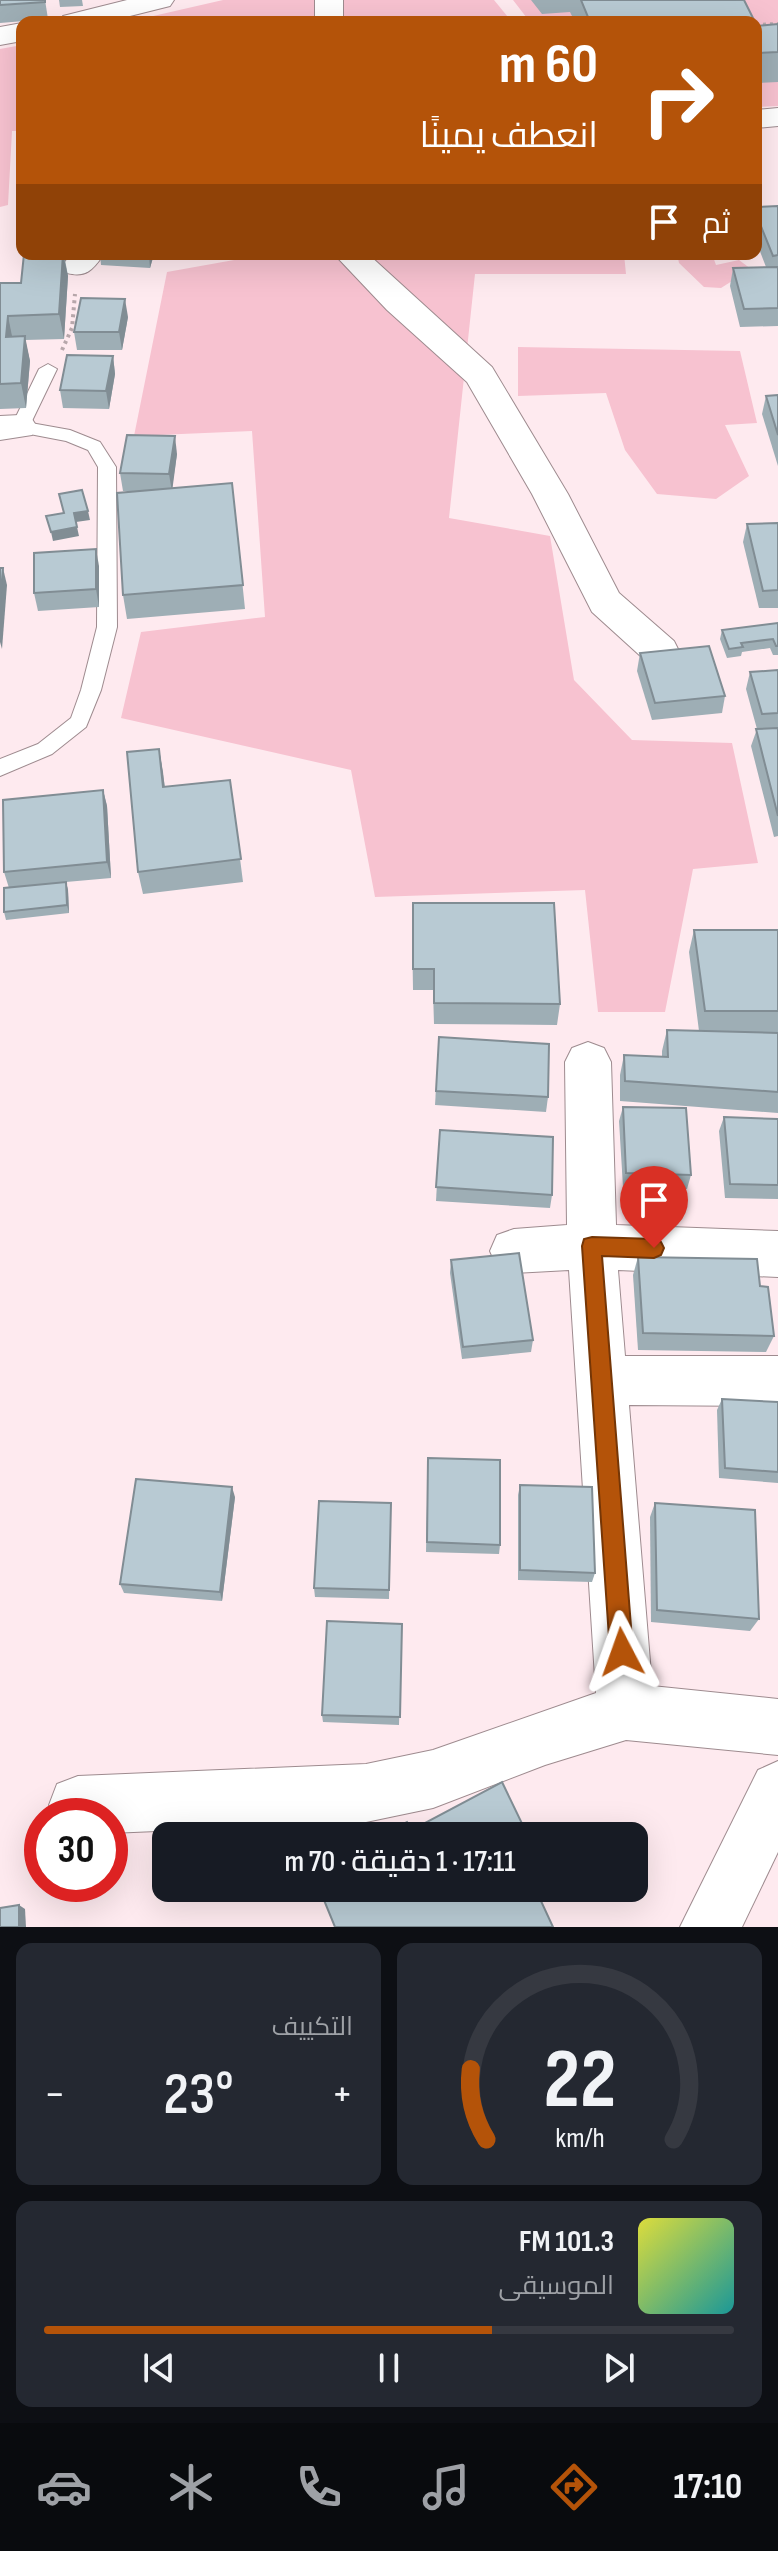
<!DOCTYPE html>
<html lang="ar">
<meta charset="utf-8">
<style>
body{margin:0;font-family:"Sofia Sans Condensed",Cairo,sans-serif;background:#242831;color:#f1f3f6;direction:rtl;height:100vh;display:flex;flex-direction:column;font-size:30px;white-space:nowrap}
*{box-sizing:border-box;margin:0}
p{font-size:26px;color:#9ea1a6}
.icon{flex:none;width:44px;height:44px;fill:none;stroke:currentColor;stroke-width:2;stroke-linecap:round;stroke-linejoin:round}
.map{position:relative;height:1927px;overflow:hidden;direction:ltr}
.sheet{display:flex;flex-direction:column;gap:16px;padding:16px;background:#0d0f14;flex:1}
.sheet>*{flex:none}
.guide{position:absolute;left:16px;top:16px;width:746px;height:244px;border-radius:16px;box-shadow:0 8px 32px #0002;direction:rtl;background:#b45309;color:#fff;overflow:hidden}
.speed{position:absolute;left:24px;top:1798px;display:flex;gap:16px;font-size:40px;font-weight:700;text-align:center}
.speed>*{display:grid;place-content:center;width:104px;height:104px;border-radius:50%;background:#171b24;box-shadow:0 8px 32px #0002;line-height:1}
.speed .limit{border:12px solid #d22;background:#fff;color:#111}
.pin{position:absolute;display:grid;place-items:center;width:68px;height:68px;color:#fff;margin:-82px -34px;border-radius:50% 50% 50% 0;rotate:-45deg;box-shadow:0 0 8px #0007}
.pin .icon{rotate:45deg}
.me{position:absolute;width:88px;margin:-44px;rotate:356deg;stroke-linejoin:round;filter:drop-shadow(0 0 6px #0008)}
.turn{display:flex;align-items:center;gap:28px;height:168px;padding:0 32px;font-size:36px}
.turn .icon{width:104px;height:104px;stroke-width:2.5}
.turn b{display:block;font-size:56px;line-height:68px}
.then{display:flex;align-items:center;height:76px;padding:0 32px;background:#0003;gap:16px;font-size:30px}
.big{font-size:60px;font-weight:600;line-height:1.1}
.sheet .tile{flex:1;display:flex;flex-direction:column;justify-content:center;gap:12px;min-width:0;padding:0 28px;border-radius:16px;background:#242831}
.sheet .dial{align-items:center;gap:0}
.dial svg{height:208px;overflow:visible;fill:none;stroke:#363941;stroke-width:7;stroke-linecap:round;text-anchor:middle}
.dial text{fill:#f1f3f6;stroke:none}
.song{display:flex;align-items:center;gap:24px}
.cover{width:96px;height:96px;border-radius:12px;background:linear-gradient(135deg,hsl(60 70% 55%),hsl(180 70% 35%))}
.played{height:8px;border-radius:4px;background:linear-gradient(90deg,#b45309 65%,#363941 65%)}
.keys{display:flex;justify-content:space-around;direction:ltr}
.heat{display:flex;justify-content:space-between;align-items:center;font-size:44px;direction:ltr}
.sheet .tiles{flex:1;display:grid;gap:16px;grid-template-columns:1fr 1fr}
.tile:last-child{grid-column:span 2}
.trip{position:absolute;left:152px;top:1822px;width:496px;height:80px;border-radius:16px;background:#171b24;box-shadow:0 8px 32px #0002;font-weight:600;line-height:80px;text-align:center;direction:rtl}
.menu{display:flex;height:128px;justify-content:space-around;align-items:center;background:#090b0e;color:#9ea1a6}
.menu .icon{width:56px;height:56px}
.menu .selected{color:#b45309}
.menu b{font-size:36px;color:#f1f3f6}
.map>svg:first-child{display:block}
.green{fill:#f7c2d0}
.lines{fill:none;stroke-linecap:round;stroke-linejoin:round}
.service-casing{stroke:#9e8b8f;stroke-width:2}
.minor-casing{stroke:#9e8b8f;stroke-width:2}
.tertiary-casing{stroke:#9e8b8f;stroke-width:2}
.secondary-casing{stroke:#9e8b8f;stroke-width:2}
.path{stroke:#b7a7ab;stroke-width:4;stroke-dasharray:3 4;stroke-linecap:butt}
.service{fill:#fff;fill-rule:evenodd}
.minor{fill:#fff;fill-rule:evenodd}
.tertiary{fill:#fff;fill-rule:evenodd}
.secondary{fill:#fff;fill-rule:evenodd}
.wall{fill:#9eaeb5}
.shaded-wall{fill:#818d94}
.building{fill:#b8cad3;stroke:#818d94;stroke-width:2}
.route{fill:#b45309;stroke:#753606;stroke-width:2}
</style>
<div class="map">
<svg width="778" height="1927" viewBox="0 0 778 1927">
<rect width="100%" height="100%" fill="#feeaef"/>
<!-- green -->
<g class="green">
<polygon points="223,0 494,0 512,22 127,22"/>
<polygon points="513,0 778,0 778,106 756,107 756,22 530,22"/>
<polygon points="22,45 22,131 12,131 8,205 0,207 0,49"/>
<polygon points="234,254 624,254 626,274 475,274 449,518 550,536 574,680 632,740 732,743 758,863 693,869 665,1012 598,1012 585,890 375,897 351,770 121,718 141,632 265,617 252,431 134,436 167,272 234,260"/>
<polygon points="677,254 712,254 716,265 739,260 751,269 721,288 704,287 679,263"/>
<polygon points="518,347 740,351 757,423 725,425 749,476 716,499 657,494 625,450 606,393 518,396"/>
</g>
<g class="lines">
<defs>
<polygon id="service" points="48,364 57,369 31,423 70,430 100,442 116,467 117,627 101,690 86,727 52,754 0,776 0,759 38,744 71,718 81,690 97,627 98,467 88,450 66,441 14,431 11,427 39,369"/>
<g id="minor">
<rect x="315" y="0" width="28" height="22"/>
<polygon points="778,108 778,126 756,128 756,110"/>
<path d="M71,254H104C93,270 86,278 67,273L62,266Z"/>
<polygon points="334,254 368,254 492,367 568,494 619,593 674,641 679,651 674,661 660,665 646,661 592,612 532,494 467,382 387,310"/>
<polygon points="20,415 32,419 37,427 32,435 0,440 0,416"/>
<polygon points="588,1042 604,1048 611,1062 616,1225 778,1231 778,1277 618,1270 625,1356 778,1356 778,1406 629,1405 652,1686 778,1699 778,1755 626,1740 545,1765 433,1808 366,1822 110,1833 110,1816 53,1816 49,1805 57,1784 78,1776 366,1764 433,1750 596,1693 569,1270 514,1273 497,1267 490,1251 497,1235 514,1229 567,1225 565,1062 572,1048"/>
</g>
<polygon id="tertiary" points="778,1761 778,1852 742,1927 680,1927 758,1770"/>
<g id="secondary">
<polygon points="127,0 174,0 170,6 106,22 59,22 63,16"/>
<polygon points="22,23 22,41 0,45 0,27"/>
</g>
</defs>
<!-- service casing -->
<use href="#service" class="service-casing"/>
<!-- minor casing -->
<use href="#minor" class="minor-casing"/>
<!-- tertiary casing -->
<use href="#tertiary" class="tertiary-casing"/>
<!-- secondary casing -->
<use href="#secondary" class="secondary-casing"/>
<!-- path -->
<g class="path">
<polyline points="756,25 778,24"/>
<polyline points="62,350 72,328 75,294"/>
</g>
<!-- service -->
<use href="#service" class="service"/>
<!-- minor -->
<use href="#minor" class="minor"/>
<!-- tertiary -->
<use href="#tertiary" class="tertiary"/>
<!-- secondary -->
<use href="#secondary" class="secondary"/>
</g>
<!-- wall -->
<g class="wall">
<polygon points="0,0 45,0 48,19 0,23"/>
<polygon points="59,0 82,0 83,6 60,7"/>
<polygon points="531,0 744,0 755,22 575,22 570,12 542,14"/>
<polygon points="756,24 757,26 778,24 778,82 756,83"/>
<polygon points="778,206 778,326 740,327 730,286 733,268 766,267 756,241 756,207"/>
<polygon points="24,254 64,254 68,276 64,339 25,340 30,361 26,408 0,409 0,283 21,283"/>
<polygon points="100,254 154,254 150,268 101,265"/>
<polygon points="173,254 213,254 212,258"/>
<polygon points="128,317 122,350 77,350 74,332"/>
<polygon points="113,356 115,374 109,409 63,408 60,390"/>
<polygon points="778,395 778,466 762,414 766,396"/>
<polygon points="177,454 172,488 232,483 245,609 127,619 123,595 133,491 123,491 120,473"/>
<polygon points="778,523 778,608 759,608 743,542 747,524"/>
<polygon points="99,566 99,607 38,611 34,593"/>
<polygon points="778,623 778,655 773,655 770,648 742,652 741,656 727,658 720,639 722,630"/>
<polygon points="640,653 725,696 722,713 652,720 637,671"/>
<polygon points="778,670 778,836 774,837 751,746 757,729 746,689 750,672"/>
<polygon points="159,749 165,787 230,780 243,882 143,894 138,872"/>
<polygon points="103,790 107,806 111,878 66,882 68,890 69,913 6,920 4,912 9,888 4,872"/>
<polygon points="412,925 560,1004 557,1025 434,1024 433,990 413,990"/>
<polygon points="694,930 778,930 778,1032 734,1032 778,1033 778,1113 620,1101 620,1075 624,1055 662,1057 662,1051 667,1030 699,1031 689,952"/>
<polygon points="439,1037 548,1097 546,1112 435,1105"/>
<polygon points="623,1107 691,1175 687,1189 623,1187 619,1121"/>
<polygon points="724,1117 778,1119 778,1199 725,1198 719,1131"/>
<polygon points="440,1130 552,1195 550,1208 436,1201"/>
<polygon points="638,1257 760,1286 774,1336 766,1352 638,1350 633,1275"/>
<polygon points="451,1260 533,1340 531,1352 462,1359 450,1273"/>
<polygon points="722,1399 778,1402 778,1483 719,1478 717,1410"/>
<polygon points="428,1458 500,1545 499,1554 426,1552"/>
<polygon points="520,1485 595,1573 592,1582 518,1580 518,1495"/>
<polygon points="235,1497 222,1601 124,1593 120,1584"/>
<polygon points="391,1503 389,1599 315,1597 314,1588"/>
<polygon points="655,1503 759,1619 750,1631 651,1622 650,1517"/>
<polygon points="402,1624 399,1725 323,1722 322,1715"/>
</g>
<!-- shaded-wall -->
<g class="shaded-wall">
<polygon points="63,254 68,276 64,339 59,314"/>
<polygon points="149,254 154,254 150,268"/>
<polygon points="125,299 128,317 122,350 119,332"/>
<polygon points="8,316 13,341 6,337"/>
<polygon points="25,336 30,361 26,408 21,383"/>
<polygon points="113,356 115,374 109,409 106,391"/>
<polygon points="175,436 177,454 172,492 169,474"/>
<polygon points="88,511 90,520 76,522 74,513"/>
<polygon points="77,527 79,536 53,541 51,532"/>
<polygon points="96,549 99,566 99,607 96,589"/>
<polygon points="3,568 7,585 2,649 0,642 0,603"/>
<polygon points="159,749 163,772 167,810 163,787"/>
<polygon points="103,790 107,806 111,878 107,862"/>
<polygon points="66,882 68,890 69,913 67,905"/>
<polygon points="232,1487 235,1497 222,1601 220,1592"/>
<polygon points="19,1905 25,1909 26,1927 19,1927"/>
</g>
<!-- building -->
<g class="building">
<polygon points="0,0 45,0 45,2 0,5"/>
<polygon points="581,0 744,0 755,22 590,22"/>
<polygon points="756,24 757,26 778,24 778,52 756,53"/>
<polygon points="778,206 778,255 773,256 756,214 756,207"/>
<polygon points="24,254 63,254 59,314 8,316 6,337 25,336 21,383 0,384 0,283 21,283"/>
<polygon points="778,267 778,308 744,309 733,268"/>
<polygon points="81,298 125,299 119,332 74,332"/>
<polygon points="67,355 113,356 106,391 60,390"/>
<polygon points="778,395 778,435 766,396"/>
<polygon points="127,435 175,436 169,474 120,473"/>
<polygon points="232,483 243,585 123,595 117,493"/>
<polygon points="82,490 88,511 74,513 77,527 51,532 46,516 64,513 59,494"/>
<polygon points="778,523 778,590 763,591 747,524"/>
<polygon points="96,549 96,589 34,593 34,553"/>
<polygon points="0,568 3,568 0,603"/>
<polygon points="778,623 778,646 776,646 773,639 741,643 743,647 729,649 722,630"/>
<polygon points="709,646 725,696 655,703 640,653"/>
<polygon points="778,670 778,713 762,714 750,672"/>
<polygon points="778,728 778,816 756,729"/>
<polygon points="159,749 163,787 230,780 241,859 138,872 127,752"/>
<polygon points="103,790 107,862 4,872 3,800"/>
<polygon points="66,882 67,905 4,912 4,888"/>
<polygon points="413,903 554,903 560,1004 434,1003 434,969 413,969"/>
<polygon points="694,930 778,930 778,1011 705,1011"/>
<polygon points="667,1030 778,1033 778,1092 625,1081 624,1055 668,1057"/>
<polygon points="439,1037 549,1044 548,1097 436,1091"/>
<polygon points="623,1107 686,1108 691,1175 626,1173"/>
<polygon points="724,1117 778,1119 778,1185 730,1184"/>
<polygon points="440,1130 553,1137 552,1195 436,1187"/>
<polygon points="519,1253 533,1340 463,1347 451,1260"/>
<polygon points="638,1257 757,1259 760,1286 768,1287 774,1336 643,1333"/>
<polygon points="722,1399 778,1402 778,1472 725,1468"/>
<polygon points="428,1458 500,1460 500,1545 427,1542"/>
<polygon points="136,1479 232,1487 220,1592 120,1584"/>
<polygon points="520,1485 592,1487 595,1573 520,1570"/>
<polygon points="319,1501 391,1503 389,1590 314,1588"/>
<polygon points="655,1503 755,1510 759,1619 657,1610"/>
<polygon points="327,1621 402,1624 400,1717 322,1715"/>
<polygon points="502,1782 528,1836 380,1836 407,1822 412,1830"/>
<polygon points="319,1888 535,1888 553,1927 335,1927"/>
<polygon points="19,1905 19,1927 0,1927 0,1908"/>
</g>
<!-- route -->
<polygon class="route" points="592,1237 654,1239 661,1242 664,1248 661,1255 654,1258 602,1256 633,1652 630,1660 622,1663 613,1660 610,1652 582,1246 584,1239"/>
</svg>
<div class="speed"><div class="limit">30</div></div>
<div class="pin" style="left:654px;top:1248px;background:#d93025"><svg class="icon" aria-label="arrive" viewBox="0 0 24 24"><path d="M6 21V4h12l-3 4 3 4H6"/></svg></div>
<svg class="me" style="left:622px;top:1652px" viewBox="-20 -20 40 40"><path d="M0-17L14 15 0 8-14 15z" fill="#b45309" stroke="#fff" stroke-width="4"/></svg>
<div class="trip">17:11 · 1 دقيقة · 70 m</div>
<div class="guide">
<div class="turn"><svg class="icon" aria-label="right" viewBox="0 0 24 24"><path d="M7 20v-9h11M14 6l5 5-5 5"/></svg><div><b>60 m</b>انعطف يمينًا</div></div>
<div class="then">ثم<svg class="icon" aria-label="arrive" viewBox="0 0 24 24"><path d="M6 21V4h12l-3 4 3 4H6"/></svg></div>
</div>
</div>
<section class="sheet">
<div class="tiles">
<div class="tile dial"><svg viewBox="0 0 100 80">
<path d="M14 69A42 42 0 1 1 86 69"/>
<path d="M14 69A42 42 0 0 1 8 42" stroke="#b45309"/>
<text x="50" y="56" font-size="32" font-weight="700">22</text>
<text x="50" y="72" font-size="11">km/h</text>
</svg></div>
<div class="tile"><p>التكييف</p>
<div class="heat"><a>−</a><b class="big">23°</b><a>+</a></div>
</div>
<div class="tile">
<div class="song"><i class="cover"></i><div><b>101.3 FM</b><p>الموسيقى</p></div></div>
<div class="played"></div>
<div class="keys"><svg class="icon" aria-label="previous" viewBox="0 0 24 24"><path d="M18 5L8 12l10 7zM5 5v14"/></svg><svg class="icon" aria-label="pause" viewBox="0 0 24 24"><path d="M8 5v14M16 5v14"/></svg><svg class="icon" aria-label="next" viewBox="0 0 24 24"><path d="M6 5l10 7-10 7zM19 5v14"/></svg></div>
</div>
</div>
</section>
<nav class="menu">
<b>17:10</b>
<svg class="icon selected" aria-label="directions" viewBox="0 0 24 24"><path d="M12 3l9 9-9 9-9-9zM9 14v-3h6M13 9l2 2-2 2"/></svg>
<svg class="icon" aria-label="music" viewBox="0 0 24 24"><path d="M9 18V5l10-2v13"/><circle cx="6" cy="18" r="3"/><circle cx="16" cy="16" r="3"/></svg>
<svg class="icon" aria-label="phone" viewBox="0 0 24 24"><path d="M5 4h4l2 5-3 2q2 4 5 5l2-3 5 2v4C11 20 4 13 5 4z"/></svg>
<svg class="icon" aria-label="climate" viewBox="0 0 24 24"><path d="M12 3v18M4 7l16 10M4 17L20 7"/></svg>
<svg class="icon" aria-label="car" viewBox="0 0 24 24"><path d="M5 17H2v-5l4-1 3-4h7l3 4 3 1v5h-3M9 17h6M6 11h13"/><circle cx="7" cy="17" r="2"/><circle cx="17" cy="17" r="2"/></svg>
</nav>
